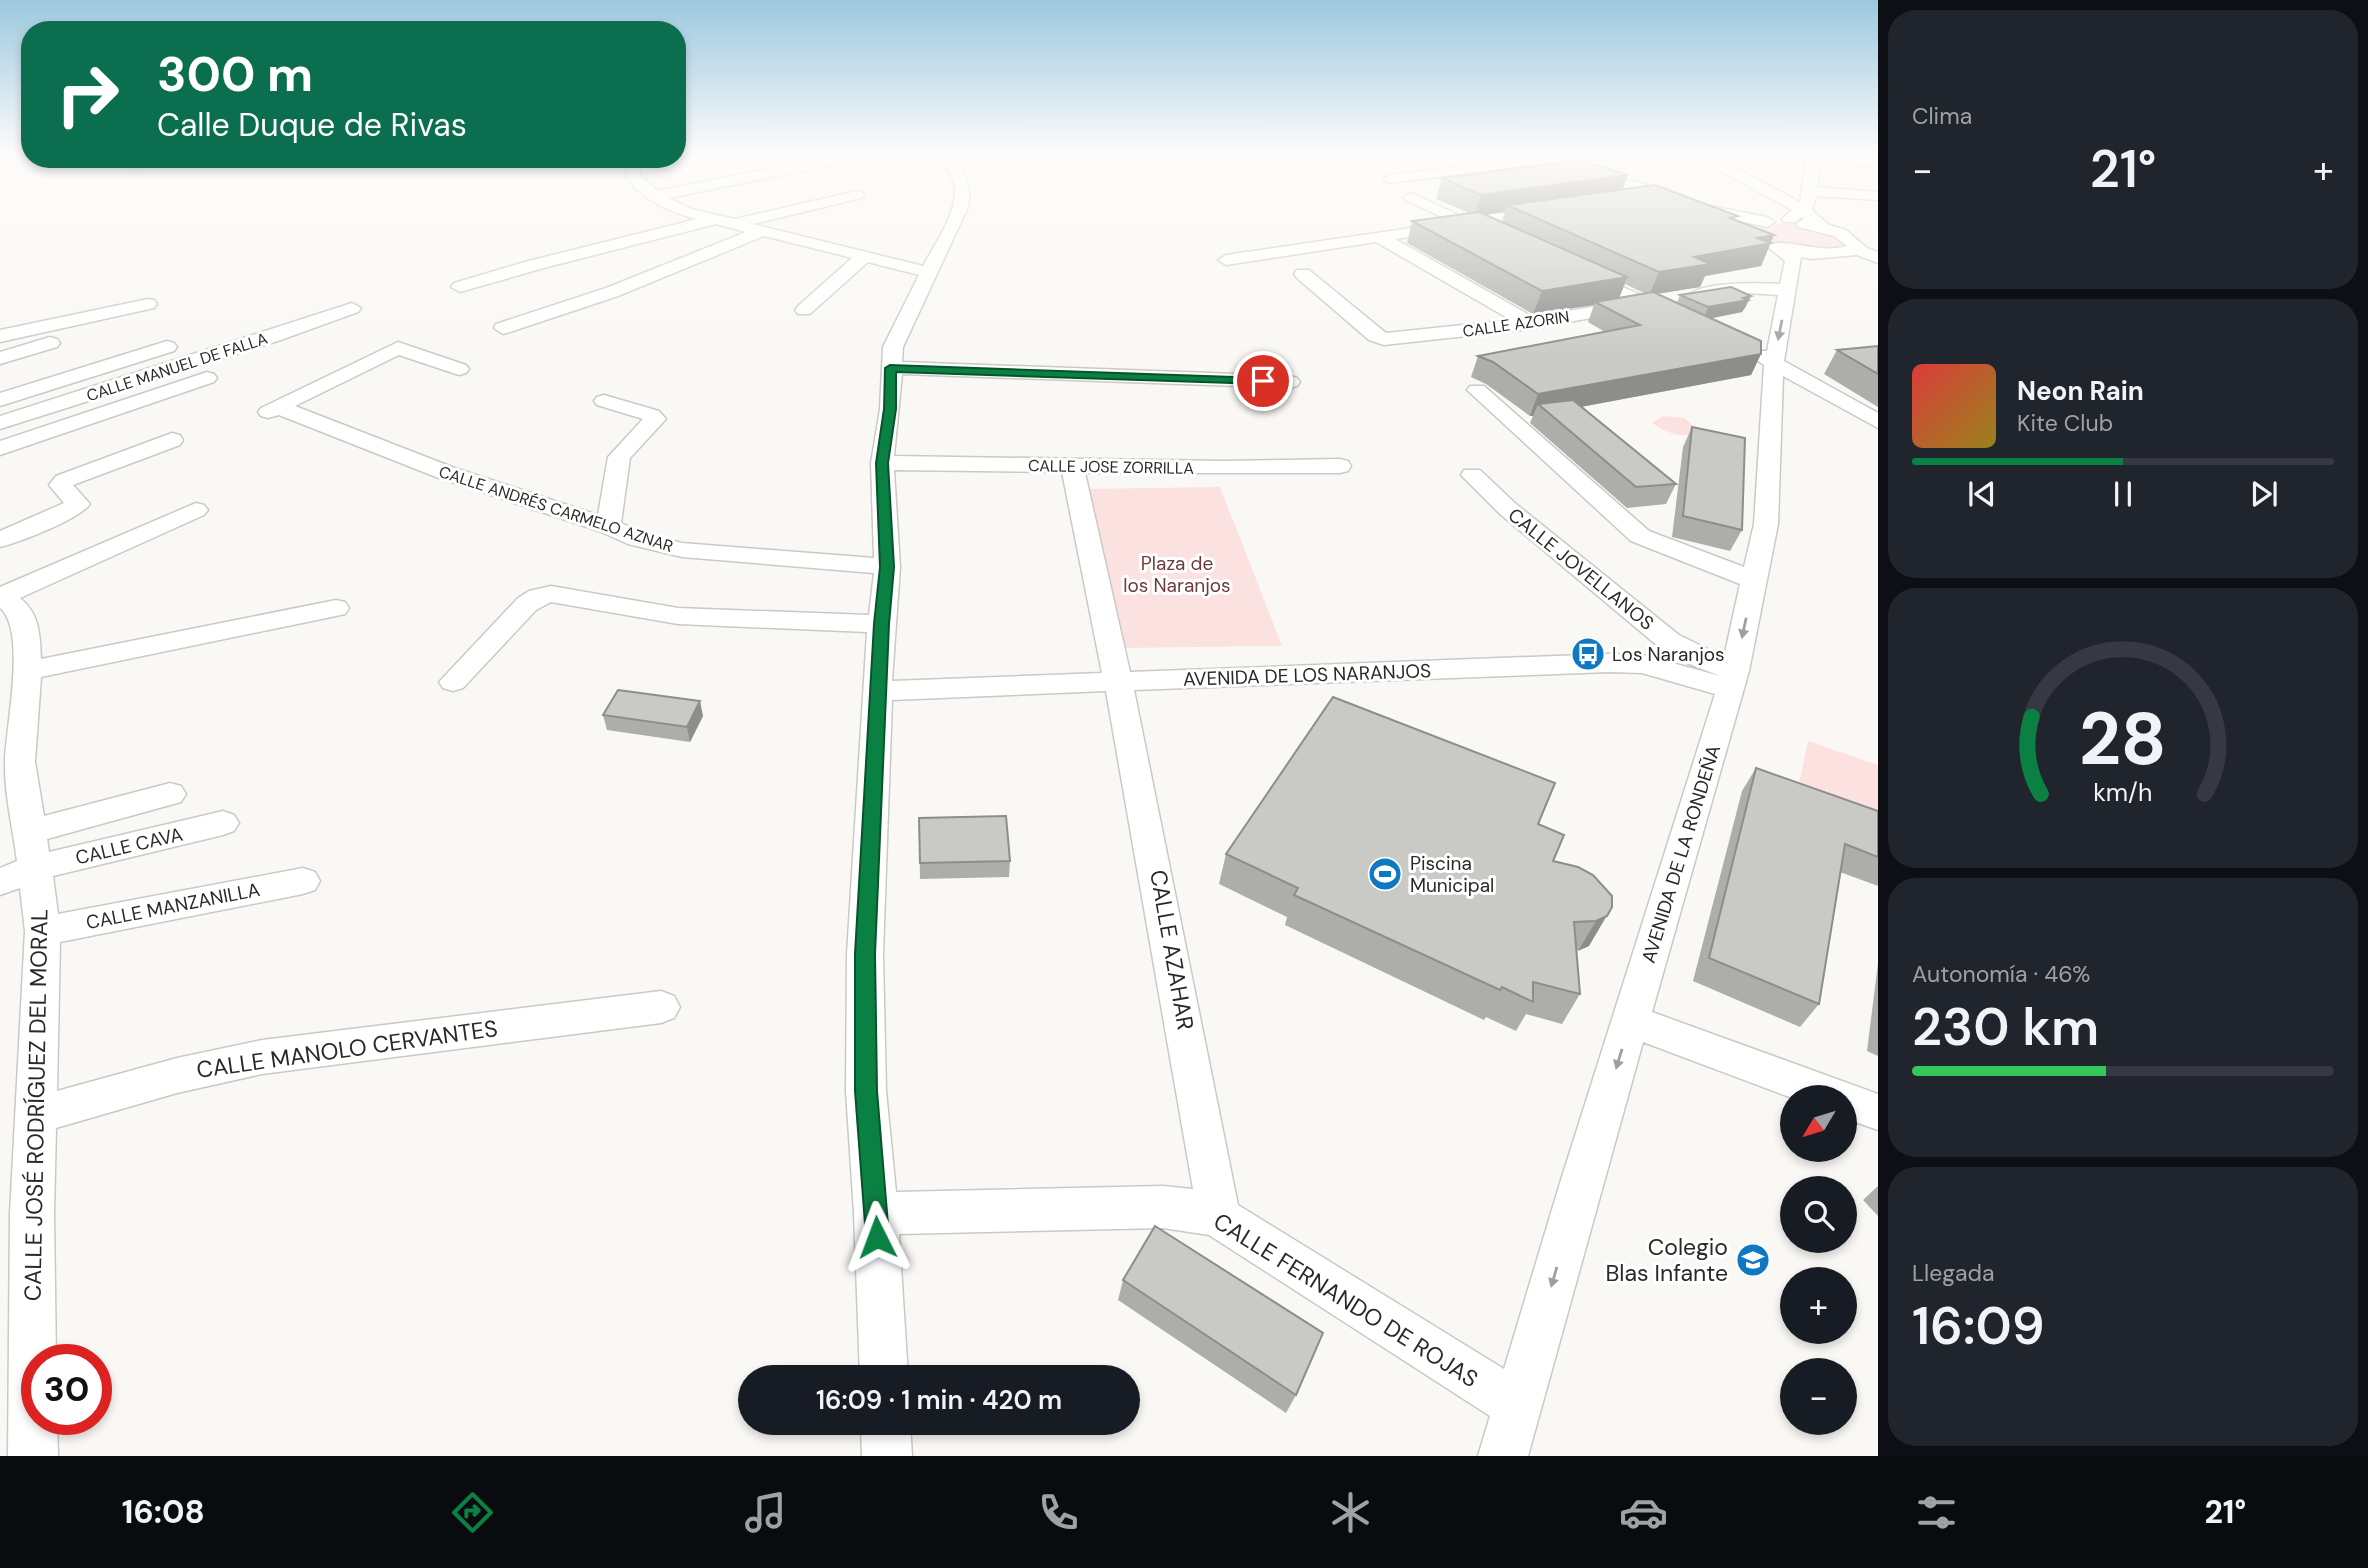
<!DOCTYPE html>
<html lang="es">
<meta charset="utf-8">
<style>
body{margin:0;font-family:"DM Sans",sans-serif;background:#20242c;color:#f1f3f6;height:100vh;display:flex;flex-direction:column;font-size:26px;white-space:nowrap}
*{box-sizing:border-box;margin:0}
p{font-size:23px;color:#9ea1a6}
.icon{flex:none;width:38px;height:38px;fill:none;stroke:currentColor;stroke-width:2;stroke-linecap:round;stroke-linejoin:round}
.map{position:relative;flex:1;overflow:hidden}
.sheet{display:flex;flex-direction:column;gap:10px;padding:10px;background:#0d0f14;width:490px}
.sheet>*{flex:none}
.banner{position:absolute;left:21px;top:21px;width:665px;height:147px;border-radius:28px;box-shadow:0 4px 10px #0003;background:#0b6e4f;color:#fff;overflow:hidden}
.needle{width:46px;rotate:232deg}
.buttons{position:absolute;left:1780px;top:1085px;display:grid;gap:14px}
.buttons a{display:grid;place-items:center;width:77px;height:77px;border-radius:50%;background:#171b24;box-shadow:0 4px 10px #0003;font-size:35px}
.speed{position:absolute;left:21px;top:1344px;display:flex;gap:14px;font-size:35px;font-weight:700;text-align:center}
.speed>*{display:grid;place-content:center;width:91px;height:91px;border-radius:50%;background:#171b24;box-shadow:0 4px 10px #0003;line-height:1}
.speed .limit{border:10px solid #d22;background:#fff;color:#111}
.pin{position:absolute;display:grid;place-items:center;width:60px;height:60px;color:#fff;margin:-30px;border:4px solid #fff;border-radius:50%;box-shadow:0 2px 7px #0007}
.me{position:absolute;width:77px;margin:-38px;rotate:357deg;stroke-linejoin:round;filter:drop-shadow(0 0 5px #0008)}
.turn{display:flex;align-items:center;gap:24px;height:147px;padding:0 21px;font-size:32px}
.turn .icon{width:91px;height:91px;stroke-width:2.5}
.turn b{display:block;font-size:49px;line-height:60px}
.big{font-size:52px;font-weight:600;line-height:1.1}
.sheet .tile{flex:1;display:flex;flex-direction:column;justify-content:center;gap:10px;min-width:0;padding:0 24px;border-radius:28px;background:#20242c}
.sheet .dial{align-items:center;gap:0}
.dial svg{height:182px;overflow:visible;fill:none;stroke:#363941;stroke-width:7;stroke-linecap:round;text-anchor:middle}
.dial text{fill:#f1f3f6;stroke:none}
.song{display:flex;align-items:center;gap:21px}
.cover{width:84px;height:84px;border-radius:10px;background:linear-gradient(135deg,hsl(0 70% 55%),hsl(50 70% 35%))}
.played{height:7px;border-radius:4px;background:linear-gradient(90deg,#0b8043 50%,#363941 50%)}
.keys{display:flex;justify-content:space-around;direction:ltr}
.heat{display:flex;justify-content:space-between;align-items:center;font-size:38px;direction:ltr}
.charge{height:10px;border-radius:5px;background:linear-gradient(90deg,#34c759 46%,#363941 0)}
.trip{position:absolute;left:738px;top:1365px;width:402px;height:70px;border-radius:35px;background:#171b24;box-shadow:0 4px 10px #0003;font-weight:600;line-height:70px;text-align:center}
.tab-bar{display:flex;height:112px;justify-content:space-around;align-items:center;background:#090b0e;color:#9ea1a6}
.tab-bar .icon{width:49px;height:49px}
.tab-bar .on{color:#0b8043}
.tab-bar b{font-size:32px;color:#f1f3f6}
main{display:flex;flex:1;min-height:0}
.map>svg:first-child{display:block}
.green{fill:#fbe1e0}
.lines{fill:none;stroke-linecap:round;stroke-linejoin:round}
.minor-casing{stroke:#cbc9c6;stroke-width:3}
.minor{fill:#fff;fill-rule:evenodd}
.wall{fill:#adaeaa;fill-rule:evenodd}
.shaded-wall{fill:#8d8d8b}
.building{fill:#c9cac6;stroke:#8d8d8b;stroke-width:2}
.oneway{fill:#9f9f9e}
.route{fill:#0b8043;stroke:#07532c;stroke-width:2}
.labels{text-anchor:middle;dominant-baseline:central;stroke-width:6;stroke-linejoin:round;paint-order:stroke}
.far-street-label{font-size:16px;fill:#2a2928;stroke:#fff}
.park-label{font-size:19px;fill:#6e3b3c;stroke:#fff}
.street-label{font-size:19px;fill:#2a2928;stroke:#fff}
.poi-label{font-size:19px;fill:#2a2928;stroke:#fff;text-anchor:start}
.near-street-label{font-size:23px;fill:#2a2928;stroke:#fff}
.near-poi-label{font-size:23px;fill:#2a2928;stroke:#fff;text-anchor:end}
</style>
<main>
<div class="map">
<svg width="1878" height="1456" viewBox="0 0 1878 1456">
<rect width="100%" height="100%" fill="#faf8f4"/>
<!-- green -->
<g class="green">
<path d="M1767,224C1795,222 1823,227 1845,243V247L1840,250C1813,247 1775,252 1756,230Z"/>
<path d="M1663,416L1685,418L1693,426L1692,434C1678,438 1664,431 1652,423Z"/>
<polygon points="1220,487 1282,646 1120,648 1084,489"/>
<polygon points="1808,741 1878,765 1878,824 1797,794"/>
</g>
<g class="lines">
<defs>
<g id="minor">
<path d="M843,154H872L865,158L669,198L691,209L735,219L857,191L862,192L864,195L862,198L753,224L923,266C935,243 960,210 954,183C951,173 943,163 937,154H951C964,172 972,184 968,207L903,347L902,362L1290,376L1297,378L1300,382L1297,386L1290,388L902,374L894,456L1222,461L1340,459L1348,461L1351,466L1348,471L1340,473H1085L1130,672L1609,654L1643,655L1720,676L1687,663L1659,647L1500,514L1461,475L1464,470H1480L1516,504L1679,635L1724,657L1740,584L1631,541L1467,390L1470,386H1484L1649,531L1744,567L1754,524L1764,365L1750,355L1753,351H1767L1778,295L1747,293L1697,301L1688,296C1701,281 1761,283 1780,284L1785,261L1768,247L1770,244C1791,239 1820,254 1847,246L1834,236L1798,227L1796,224L1804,219L1802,217L1796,222H1784L1782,219L1792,210L1690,154H1708L1800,202L1807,154L1878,159V167L1820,163L1817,187L1878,192V200L1816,196L1812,210L1829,225L1846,230L1867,248L1878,252V263L1857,255L1811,259L1801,257L1784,361L1878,413V428L1783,376L1778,524L1749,671L1652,1012L1878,1094V1130L1844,1118V1097L1792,1098L1643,1042L1528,1456H1478L1490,1416L1209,1235L1163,1228L899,1234L908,1377H860L854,1213L846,1091L847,954L867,632L678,624L551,602L536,610L463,688L453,691L443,688L439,682L518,598L529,591L551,586L678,608L869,615L874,573L682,557L628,544L599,531L436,477L279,415L268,418L261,416L258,412L261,408L398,342L466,365L469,369L466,373L459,375L399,355L295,406L452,467L598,515L608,457L643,419L597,405L594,401L597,397L604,395L659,411L666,419L630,458L621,523L645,534L682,543L874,558L871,463L880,409L883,347L919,275L868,262L810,314H798L795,310L798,306L852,258L764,236L618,296L510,332L503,334L494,328L496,324L606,288L746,232L716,224L540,269L460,292L451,287L454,283L528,261L697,219C671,213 641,200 626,176L627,159H641L640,176L658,191ZM894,470L1062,472L1102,673L892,681L900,567ZM1609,672L1642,673L1715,694L1560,1183L1504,1369L1238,1205L1134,690ZM1106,691L1193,1189L1163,1186L896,1192L886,1091L883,954L892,700Z"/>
<polygon points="1529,154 1550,154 1710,206 1767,217 1775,222 1767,227 1702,213 1548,163 1390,183 1383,179 1390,175 1531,157"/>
<polygon points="141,159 176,159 169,163 132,169 125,165 127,162"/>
<polygon points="1411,193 1496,232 1488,237 1457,224 1457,229 1451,231 1395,239 1533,317 1627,301 1578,279 1575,275 1584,270 1673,309 1676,313 1667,318 1639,307 1630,311 1530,329 1384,345 1369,340 1297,278 1294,274 1297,270 1309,270 1386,333 1511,320 1376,242 1226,265 1218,260 1226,255 1452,222 1406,200 1404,197"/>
<polygon points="148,299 154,300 157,304 154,308 0,342 0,330"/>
<polygon points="352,303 361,308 358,312 278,341 0,429 0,416"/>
<polygon points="50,337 57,339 60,343 57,347 0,364 0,352"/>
<polygon points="167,341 174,343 177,347 174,351 0,406 0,393"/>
<polygon points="207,372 214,374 217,378 214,382 0,455 0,441"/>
<path d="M172,433L180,435L183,440L180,445L73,485L90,504C78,520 20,542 0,547V531L64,503L49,485L56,476Z"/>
<path d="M196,503L204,505L208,510L204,515L20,598C40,614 40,636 41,659L336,600L345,602L349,608L345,614L336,616L41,677L35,762L44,816L170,783L181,786L186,794L181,802L47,839L49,852L223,811L234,815L239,823L234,831L223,835L53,876L58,914L303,868L315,872L320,881L315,890L303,894L60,942L57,1091L177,1058L262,1040L661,991L674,996L680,1007L674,1018L661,1023L262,1074L177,1093L56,1128L54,1213L56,1360H37V1419H57L58,1456H8L10,1213L25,931L20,888L0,895V868L17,861C13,829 4,793 5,760C6,726 27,630 0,608V587Z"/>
<polygon points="861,1423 910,1423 912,1456 862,1456"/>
</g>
</defs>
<!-- minor casing -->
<use href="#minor" class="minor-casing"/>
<!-- minor -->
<use href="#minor" class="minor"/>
</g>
<!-- wall -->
<g class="wall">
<path d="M1628,175L1623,189L1736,220L1774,235L1761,266L1705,276L1700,287L1657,294L1677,303L1680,295L1745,308L1744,309L1742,312L1711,318L1761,354L1751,375L1581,407L1676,484L1666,504L1627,508L1530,423L1533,416H1530L1486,384L1471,377L1478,356L1605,332L1588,322L1594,305L1533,314L1407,243L1412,221L1469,213L1436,199L1442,178ZM1505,212L1502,222L1485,215ZM1625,284L1646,294L1619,298Z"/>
<polygon points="1878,346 1878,407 1824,374 1837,350"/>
<polygon points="1692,427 1742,530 1730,551 1672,537 1683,447"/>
<polygon points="603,715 703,716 690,742 607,730"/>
<polygon points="1756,768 1878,811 1878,886 1840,872 1819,1004 1800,1027 1693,981 1742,791"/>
<polygon points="919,818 1010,861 1009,877 920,879"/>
<polygon points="1538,824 1553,861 1612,896 1589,946 1576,951 1580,994 1562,1024 1526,1014 1516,1031 1486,1017 1484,1020 1285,925 1287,917 1219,884 1226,854"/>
<polygon points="1878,963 1878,1056 1867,1051"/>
<polygon points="1878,1186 1878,1216 1863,1200"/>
<polygon points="1123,1280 1296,1395 1286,1413 1118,1300"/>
</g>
<!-- shaded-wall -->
<g class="shaded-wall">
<polygon points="1628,175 1620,195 1507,205 1505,212 1475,216 1481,195"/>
<polygon points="1774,235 1761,266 1705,276 1700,287 1649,295 1659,272 1694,257 1757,238"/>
<polygon points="1627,277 1618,301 1595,302 1594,305 1533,314 1542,291"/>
<polygon points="1751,296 1745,308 1744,309 1742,312 1703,320 1708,307"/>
<polygon points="1761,354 1751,375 1548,413 1538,404 1533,416 1530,416 1538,394"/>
<polygon points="700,701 703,716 690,742 687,727"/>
<polygon points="1612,907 1589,946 1578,951 1596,921"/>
</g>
<!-- building -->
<g class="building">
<polygon points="1580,160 1628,175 1481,195 1442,178"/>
<polygon points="1655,185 1738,216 1730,218 1774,235 1757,238 1771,243 1694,257 1710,264 1659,272 1507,205"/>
<polygon points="1479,212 1627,277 1542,291 1412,221"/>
<polygon points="1731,287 1751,296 1743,298 1748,300 1708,307 1680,295"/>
<polygon points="1653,292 1761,341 1761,354 1538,394 1493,362 1478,356 1640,325 1595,302"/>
<polygon points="1878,346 1878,374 1837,350"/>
<polygon points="1573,400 1676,484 1636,487 1538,404"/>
<polygon points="1692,427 1745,438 1742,530 1683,516"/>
<polygon points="618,690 700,701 687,727 603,715"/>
<polygon points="1333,697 1555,783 1538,824 1564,835 1553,861 1578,867 1593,875 1612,896 1612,907 1607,916 1596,921 1574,922 1580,994 1533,982 1533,1002 1502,987 1500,990 1294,895 1298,888 1226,854"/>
<polygon points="1756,768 1878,811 1878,857 1845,844 1819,1004 1709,958"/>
<polygon points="1006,816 1010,861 920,863 919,818"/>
<polygon points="1155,1226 1323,1333 1296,1395 1123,1280"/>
</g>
<!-- one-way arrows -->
<defs><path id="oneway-solid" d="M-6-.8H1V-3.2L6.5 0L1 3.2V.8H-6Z" transform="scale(1.75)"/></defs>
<g class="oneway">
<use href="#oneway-solid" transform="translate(1780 330) rotate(101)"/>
<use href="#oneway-solid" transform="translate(1744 628) rotate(102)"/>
<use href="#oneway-solid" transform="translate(1619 1059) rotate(107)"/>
<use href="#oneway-solid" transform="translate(1554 1277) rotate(106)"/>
</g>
<!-- sky -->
<linearGradient id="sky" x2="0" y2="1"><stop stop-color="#9cc8de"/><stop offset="0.43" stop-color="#fdfcfa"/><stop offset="1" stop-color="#fdfcfa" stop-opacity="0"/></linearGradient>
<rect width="1878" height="358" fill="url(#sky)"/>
<!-- route -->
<polygon class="route" points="890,365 1263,378 1268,381 1263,384 896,372 896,409 888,463 894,567 889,624 875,954 877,1091 889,1237 886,1245 877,1249 869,1245 866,1237 855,1091 855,954 874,624 880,567 876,463 884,409 885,368"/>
<!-- icons -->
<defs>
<symbol id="bus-disc" viewBox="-11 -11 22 22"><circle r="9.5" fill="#0f78c3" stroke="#fff"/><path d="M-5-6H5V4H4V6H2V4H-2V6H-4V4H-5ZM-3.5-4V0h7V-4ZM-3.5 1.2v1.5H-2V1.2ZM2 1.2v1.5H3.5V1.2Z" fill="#fff"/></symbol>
<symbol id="stadium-disc" viewBox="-11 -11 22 22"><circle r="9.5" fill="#0f78c3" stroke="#fff"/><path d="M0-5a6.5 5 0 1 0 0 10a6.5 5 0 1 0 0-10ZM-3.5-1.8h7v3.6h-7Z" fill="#fff"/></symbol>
<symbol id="school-disc" viewBox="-11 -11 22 22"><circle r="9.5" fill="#0f78c3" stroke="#fff"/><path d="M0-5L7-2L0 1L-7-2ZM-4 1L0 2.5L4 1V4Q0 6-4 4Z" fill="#fff"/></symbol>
</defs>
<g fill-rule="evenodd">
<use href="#bus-disc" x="1569" y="635" width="38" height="38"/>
<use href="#stadium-disc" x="1366" y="855" width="38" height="38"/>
<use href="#school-disc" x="1734" y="1241" width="38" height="38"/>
</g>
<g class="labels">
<!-- far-street labels -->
<g class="far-street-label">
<text transform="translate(1516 324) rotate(-8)">CALLE AZORIN</text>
<text transform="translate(177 367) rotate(-18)">CALLE MANUEL DE FALLA</text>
<text transform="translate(1111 467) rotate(1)">CALLE JOSE ZORRILLA</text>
<text transform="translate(556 509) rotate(18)">CALLE ANDRÉS CARMELO AZNAR</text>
</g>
<!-- park labels -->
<g class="park-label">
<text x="1177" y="563">Plaza de<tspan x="1177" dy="22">los Naranjos</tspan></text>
</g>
<!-- street labels -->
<g class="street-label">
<text transform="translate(1581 569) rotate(39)">CALLE JOVELLANOS</text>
<text transform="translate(1307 675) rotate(-2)">AVENIDA DE LOS NARANJOS</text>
<text transform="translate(129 846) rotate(-13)">CALLE CAVA</text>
<text transform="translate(1681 854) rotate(-73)">AVENIDA DE LA RONDEÑA</text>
<text transform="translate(173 906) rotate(-11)">CALLE MANZANILLA</text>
</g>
<!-- poi labels -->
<g class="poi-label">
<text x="1612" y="654">Los Naranjos</text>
<text x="1410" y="863">Piscina<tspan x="1410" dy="22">Municipal</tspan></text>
</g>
<!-- near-street labels -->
<g class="near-street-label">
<text transform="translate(1172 950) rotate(80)">CALLE AZAHAR</text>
<text transform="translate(347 1049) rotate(-8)">CALLE MANOLO CERVANTES</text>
<text transform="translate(36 1105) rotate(-89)">CALLE JOSÉ RODRÍGUEZ DEL MORAL</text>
<text transform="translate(1346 1300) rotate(32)">CALLE FERNANDO DE ROJAS</text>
</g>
<!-- near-poi labels -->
<g class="near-poi-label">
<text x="1728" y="1247">Colegio<tspan x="1728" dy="26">Blas Infante</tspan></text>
</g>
</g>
</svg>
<div class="buttons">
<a><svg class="needle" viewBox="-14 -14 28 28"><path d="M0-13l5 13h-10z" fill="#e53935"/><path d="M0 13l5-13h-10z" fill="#9ea1a6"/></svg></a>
<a><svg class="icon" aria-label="search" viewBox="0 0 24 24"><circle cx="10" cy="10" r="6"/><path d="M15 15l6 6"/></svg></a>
<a>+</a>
<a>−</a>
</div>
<div class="speed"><div class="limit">30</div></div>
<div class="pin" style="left:1263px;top:381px;background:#d93025"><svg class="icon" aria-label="arrive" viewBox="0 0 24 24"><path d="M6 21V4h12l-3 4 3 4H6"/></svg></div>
<svg class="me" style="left:877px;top:1237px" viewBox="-20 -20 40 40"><path d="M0-17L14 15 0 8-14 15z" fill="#0b8043" stroke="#fff" stroke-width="4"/></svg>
<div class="trip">16:09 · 1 min · 420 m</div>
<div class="banner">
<div class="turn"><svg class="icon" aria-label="right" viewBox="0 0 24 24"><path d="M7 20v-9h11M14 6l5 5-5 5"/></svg><div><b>300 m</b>Calle Duque de Rivas</div></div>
</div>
</div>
<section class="sheet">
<div class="tile"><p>Clima</p>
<div class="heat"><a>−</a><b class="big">21°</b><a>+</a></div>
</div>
<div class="tile">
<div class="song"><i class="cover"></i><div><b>Neon Rain</b><p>Kite Club</p></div></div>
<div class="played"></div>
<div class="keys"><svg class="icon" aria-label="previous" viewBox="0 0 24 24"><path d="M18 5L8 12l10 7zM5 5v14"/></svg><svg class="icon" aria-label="pause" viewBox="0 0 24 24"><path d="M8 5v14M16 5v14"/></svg><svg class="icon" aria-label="next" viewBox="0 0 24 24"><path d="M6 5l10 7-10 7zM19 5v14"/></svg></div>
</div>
<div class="tile dial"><svg viewBox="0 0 100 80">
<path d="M14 69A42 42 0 1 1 86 69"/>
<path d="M14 69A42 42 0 0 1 10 35" stroke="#0b8043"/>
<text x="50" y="56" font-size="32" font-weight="700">28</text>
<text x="50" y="72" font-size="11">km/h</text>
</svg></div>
<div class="tile"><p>Autonomía · 46%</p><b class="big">230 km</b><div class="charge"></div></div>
<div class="tile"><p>Llegada</p><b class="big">16:09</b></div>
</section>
</main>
<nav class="tab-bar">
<b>16:08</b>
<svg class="icon on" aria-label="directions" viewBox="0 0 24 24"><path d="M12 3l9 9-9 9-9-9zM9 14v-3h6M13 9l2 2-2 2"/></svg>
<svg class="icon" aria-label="music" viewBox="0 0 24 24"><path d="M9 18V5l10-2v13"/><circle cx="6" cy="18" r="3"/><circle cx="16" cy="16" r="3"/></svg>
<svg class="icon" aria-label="phone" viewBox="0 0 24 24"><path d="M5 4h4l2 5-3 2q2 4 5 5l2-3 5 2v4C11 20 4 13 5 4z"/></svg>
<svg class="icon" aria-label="climate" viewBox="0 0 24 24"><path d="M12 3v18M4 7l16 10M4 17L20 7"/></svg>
<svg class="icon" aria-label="car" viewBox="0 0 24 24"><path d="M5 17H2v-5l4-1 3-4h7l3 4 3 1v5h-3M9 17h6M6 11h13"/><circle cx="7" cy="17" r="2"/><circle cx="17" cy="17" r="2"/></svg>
<svg class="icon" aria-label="filters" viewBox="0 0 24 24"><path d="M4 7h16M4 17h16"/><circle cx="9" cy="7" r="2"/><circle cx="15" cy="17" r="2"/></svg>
<b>21°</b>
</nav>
